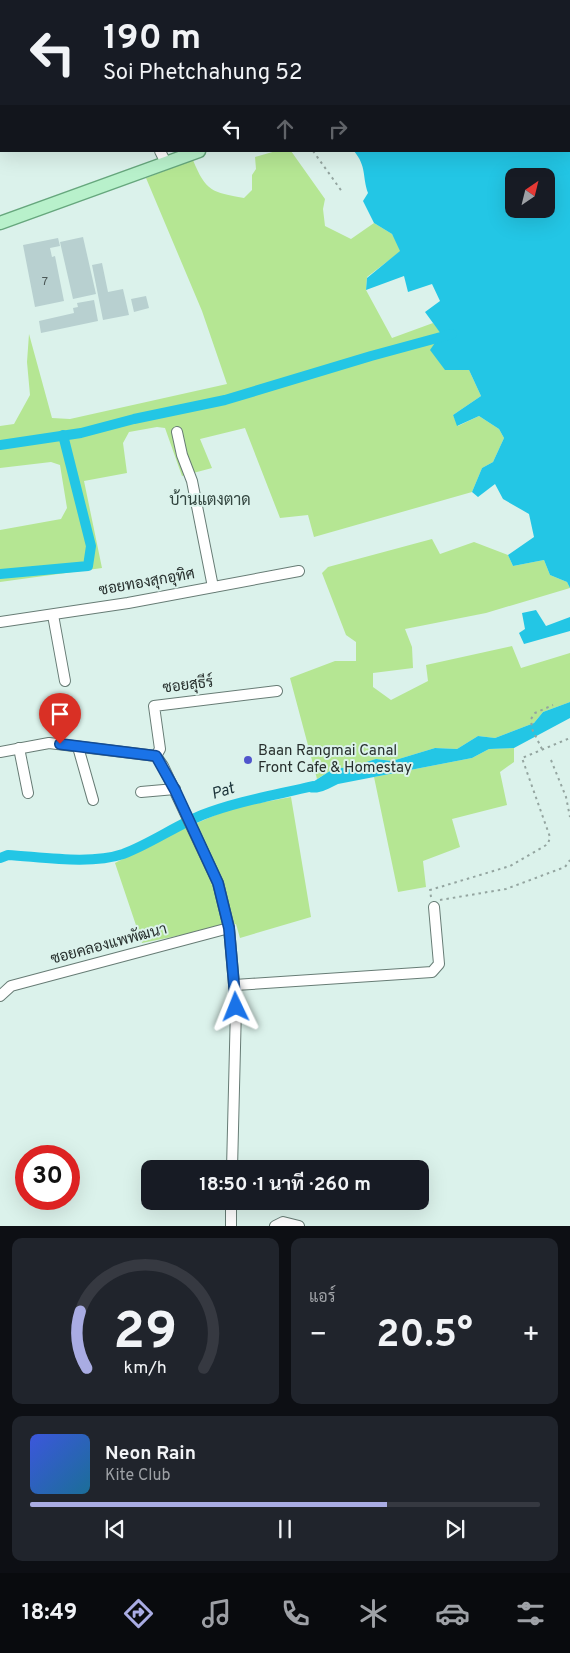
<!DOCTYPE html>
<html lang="th">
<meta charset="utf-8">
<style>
body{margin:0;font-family:Overpass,Sarabun,sans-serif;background:#20242c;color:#f1f3f6;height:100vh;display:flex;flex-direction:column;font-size:19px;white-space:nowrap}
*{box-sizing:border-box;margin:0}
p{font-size:16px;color:#9ea1a6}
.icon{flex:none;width:28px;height:28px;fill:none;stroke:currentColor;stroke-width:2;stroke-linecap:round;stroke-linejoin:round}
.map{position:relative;height:1226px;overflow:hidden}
.sheet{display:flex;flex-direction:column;gap:12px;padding:12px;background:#0d0f14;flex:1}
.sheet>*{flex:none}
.banner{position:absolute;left:0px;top:0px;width:570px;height:152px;box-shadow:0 5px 20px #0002;background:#171b24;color:#f1f3f6;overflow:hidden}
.needle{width:32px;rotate:35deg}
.tools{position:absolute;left:505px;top:168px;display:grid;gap:10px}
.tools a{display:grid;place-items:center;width:50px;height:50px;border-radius:10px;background:#171b24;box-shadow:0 5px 20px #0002;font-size:25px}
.speed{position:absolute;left:15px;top:1145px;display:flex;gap:10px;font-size:25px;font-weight:700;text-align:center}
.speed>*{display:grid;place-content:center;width:65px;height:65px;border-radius:50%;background:#171b24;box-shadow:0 5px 20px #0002;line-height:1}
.speed .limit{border:8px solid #d22;background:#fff;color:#111}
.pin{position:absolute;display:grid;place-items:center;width:42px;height:42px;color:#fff;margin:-51px -21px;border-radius:50% 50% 50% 0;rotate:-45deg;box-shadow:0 0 5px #0007}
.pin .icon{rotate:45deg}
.me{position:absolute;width:55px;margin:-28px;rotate:358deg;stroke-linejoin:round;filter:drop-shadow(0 0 4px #0008)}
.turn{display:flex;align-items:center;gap:18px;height:105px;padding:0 20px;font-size:22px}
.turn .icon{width:65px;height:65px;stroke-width:2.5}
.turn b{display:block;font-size:35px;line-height:42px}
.lanes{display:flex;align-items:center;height:48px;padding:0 20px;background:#0003;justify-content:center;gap:25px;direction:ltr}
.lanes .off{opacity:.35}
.big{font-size:38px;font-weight:700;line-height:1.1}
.sheet .widget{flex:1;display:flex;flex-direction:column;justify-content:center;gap:8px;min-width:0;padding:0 18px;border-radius:10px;background:#20242c}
.sheet .dial{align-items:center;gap:0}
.dial svg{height:130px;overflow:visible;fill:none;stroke:#363941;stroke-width:7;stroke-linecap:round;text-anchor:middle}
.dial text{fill:#f1f3f6;stroke:none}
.song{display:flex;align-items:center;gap:15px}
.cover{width:60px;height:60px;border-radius:8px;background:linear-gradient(135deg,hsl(230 70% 55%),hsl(200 70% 35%))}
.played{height:5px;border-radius:2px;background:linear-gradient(90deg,#a9ace3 70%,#363941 70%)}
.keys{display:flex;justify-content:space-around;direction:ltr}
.heat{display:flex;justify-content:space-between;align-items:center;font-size:28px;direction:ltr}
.sheet .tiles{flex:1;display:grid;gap:12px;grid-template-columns:1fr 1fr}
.widget:last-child{grid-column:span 2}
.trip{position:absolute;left:141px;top:1160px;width:288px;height:50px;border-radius:10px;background:#171b24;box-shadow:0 5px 20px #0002;font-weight:700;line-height:50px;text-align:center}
.dock{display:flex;height:80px;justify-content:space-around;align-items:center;background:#090b0e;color:#9ea1a6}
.dock .icon{width:35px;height:35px}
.dock .current{color:#a9ace3}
.dock b{font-size:22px;color:#f1f3f6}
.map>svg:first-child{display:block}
.green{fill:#b5e693}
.water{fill:#23c6e5;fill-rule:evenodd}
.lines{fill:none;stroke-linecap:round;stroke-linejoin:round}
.canal{stroke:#23c6e5;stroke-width:10}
.building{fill:#b8d0d0}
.minor-casing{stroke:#677c75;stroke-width:12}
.major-casing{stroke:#66a77d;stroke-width:15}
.path{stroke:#94a5a0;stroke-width:2;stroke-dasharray:2.5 4;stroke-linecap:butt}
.minor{stroke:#fff;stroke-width:10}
.major{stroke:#b8f1cb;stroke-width:12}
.route-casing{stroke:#114b97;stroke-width:12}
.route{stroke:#1a73e8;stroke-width:9}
.poi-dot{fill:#5055cc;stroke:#dbf2eb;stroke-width:2}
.labels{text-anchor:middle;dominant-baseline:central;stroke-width:4;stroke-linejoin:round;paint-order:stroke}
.number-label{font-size:12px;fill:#4b5756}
.street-label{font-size:15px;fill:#272f2d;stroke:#dbf2eb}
.poi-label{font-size:15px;fill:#272f2d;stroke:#dbf2eb;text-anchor:start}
.neighbourhood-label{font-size:16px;fill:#32453f;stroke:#dbf2eb}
.water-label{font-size:16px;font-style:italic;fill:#1b3339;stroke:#dbf2eb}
</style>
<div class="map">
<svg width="570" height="1226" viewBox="0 0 570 1226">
<rect width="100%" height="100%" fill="#dbf2eb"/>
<!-- green -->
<g class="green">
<path d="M276,151H291L325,199L323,209L325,226L351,239L374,223L392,234L401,251L367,277L366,290L392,338L433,323L442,334L445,369L469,370L481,396L453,415L458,426L479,416L499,429L504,438L493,462L482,468L472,492L314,537L308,515L280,518L245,428L200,439L212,468L182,476L165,428L157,427L129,432L123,443L127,473L84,481L102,568L0,582V530L61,519L67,508L60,465L51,462L0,468V426L14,424L30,395L27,362L29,334L52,418L70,419L227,384L202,311L146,178L193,160C206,192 212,192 244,198L252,190V175L256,169L255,157Z"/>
<polygon points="432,539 440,554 474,542 508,555 513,566 544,560 550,575 567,582 570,588 486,613 405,629 412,647 413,668 373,673 373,687 391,700 428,681 426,665 512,646 521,668 570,653 570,702 543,712 534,723 495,738 478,736 457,749 435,748 392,761 376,759 350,767 333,769 317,779 290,678 335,661 356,661 356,642 346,635 322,573 328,567"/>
<polygon points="514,748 514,762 500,772 507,805 452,819 460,847 423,861 426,887 398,892 374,777 472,758 489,749"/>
<polygon points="291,797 311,917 240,938 236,924 142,943 115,863 169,835 232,808"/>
</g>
<!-- water -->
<g class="water">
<path d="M272,0H570V588L567,582L550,575L544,560L513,566L508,555L534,537L529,514L503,499L495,484L478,497L472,492L482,468L493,462L504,438L499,429L479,416L457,426L453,415L481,396L469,370H445L430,350L441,334L425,312L440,301L432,284L408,292L404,276L366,290L367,278L400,251L392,234L374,223L363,201L368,193C362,176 367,167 354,151H569V1ZM514,176H546V209H514Z"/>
<polygon points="536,610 546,626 570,617 570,631 524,644 519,633 525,629 522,613"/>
<path d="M570,702V718L514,748L489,749L472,758L338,784C326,790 315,797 302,789L333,769L350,767L376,759L392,761L435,748L457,749L478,736L495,738L534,723L543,712Z"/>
</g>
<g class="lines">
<!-- canal -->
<g class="canal">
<polyline points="136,1 138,0"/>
<polyline points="0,53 1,53"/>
<polyline points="0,445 81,433 134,419 225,400 371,356 452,334"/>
<polyline points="0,574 88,566 91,546 63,435"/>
<path d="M0,858L8,855C42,857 91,865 123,854C150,844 175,826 202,815C238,801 276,795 313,786"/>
</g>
</g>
<!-- building -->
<g class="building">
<polygon points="83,237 96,294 73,299 60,242"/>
<polygon points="58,238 60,246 50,248 52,257 55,256 64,301 35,307 23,245"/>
<polygon points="102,263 108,292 123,289 129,315 103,320 92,265"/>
<polygon points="146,296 149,308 134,312 131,299"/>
<polygon points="94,300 98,321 41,333 39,321 74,313 73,308 78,307 77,303"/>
</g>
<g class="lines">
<defs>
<g id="minor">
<polyline points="4,0 4,1"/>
<polyline points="54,0 54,1"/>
<polyline points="0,9 1,8"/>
<polyline points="160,151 166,163"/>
<polyline points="177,432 182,455 192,481 213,587"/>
<polyline points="53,615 65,681"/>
<polyline points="0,622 128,603 299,571"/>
<polyline points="78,747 93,800"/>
<polyline points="19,748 28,793"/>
<polyline points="0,752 49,743 156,756 163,766 218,883 229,928 236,1007 232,1169"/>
<polyline points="156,756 160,749 154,706 277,691"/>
<polyline points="141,792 175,789"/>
<polyline points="235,985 432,972 439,964 434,907"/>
<polyline points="0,996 11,986 229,928"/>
<polyline points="231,1226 231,1201"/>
<polyline points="275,1226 283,1222 299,1226"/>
</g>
<polyline id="major" points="0,223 199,151"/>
</defs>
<!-- minor casing -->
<use href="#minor" class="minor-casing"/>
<!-- major casing -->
<use href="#major" class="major-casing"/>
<!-- path -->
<g class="path">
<polyline points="313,151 343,193"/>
<polyline points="542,749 532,729 531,719 535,713 553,705"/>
<polyline points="551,760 566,797 570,817"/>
<polyline points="431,897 430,890 510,866 548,844 550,837 522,758 570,738"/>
<polyline points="440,900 506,889 565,867 570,860"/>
</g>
<!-- minor -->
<use href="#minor" class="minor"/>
<!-- major -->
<use href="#major" class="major"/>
</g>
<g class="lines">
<defs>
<polyline id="route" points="60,744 156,756 175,790 218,883 229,928 236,1007"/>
</defs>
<!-- route casing -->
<use href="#route" class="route-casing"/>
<!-- route -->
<use href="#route" class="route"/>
</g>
<!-- markers -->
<circle class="poi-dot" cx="248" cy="760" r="5"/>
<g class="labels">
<!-- number labels -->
<g class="number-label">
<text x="45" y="282">7</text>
</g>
<!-- street labels -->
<g class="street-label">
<text transform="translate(147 583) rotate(-10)">ซอยทองสุกอุทิศ</text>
<text transform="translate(188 686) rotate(-7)">ซอยสุธีร์</text>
<text transform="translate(109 945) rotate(-15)">ซอยคลองแพพัฒนา</text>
</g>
<!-- poi labels -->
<g class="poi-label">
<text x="258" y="751">Baan Rangmai Canal<tspan x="258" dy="17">Front Cafe &amp; Homestay</tspan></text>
</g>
<!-- neighbourhood labels -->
<g class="neighbourhood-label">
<text x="210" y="501">บ้านแตงตาด</text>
</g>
<!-- water labels -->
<g class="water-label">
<text transform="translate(223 792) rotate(-18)">Pat</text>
</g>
</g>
</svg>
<div class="tools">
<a><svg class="needle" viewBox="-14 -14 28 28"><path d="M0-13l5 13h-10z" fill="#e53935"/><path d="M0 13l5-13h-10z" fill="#9ea1a6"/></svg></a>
</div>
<div class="speed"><div class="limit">30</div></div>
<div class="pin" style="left:60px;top:744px;background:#d93025"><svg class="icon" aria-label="arrive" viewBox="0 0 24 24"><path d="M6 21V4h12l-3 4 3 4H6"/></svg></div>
<svg class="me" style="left:236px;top:1007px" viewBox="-20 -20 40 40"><path d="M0-17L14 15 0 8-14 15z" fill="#1a73e8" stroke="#fff" stroke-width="4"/></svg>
<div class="trip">18:50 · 1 นาที · 260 m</div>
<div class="banner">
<div class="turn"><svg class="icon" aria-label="left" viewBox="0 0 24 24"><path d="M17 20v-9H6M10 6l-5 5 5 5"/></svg><div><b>190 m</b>Soi Phetchahung 52</div></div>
<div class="lanes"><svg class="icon" aria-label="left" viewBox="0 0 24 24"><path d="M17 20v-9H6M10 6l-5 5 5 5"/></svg><svg class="icon off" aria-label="ahead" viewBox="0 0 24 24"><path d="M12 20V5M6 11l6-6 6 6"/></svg><svg class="icon off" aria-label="right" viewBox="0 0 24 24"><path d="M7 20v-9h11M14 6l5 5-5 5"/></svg></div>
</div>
</div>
<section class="sheet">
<div class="tiles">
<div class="widget dial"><svg viewBox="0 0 100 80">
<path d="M14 69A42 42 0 1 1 86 69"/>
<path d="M14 69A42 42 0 0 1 10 34" stroke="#a9ace3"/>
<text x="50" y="56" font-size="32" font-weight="700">29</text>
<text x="50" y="72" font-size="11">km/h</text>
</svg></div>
<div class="widget"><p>แอร์</p>
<div class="heat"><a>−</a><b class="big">20.5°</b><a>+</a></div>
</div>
<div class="widget">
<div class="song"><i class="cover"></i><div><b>Neon Rain</b><p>Kite Club</p></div></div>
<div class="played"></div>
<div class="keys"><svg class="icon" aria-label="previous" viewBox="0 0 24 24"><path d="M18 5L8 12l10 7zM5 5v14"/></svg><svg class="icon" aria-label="pause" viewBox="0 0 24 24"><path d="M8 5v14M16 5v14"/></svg><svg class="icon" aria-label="next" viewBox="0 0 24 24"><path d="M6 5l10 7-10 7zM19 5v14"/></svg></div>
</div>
</div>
</section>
<nav class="dock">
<b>18:49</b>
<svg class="icon current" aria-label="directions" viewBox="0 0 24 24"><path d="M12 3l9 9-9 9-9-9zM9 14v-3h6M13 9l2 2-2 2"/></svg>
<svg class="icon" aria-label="music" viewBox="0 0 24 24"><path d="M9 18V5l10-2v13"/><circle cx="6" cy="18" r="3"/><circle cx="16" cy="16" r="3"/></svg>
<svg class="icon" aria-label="phone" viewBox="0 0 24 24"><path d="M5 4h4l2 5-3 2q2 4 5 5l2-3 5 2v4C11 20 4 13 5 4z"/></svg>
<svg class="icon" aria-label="climate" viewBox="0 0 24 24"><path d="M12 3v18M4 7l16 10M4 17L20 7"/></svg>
<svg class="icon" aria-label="car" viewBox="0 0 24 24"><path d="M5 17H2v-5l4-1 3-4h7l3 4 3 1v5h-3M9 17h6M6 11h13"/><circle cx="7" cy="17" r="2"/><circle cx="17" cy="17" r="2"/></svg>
<svg class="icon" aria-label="filters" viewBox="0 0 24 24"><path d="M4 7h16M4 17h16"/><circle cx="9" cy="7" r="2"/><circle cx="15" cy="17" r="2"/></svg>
</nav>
